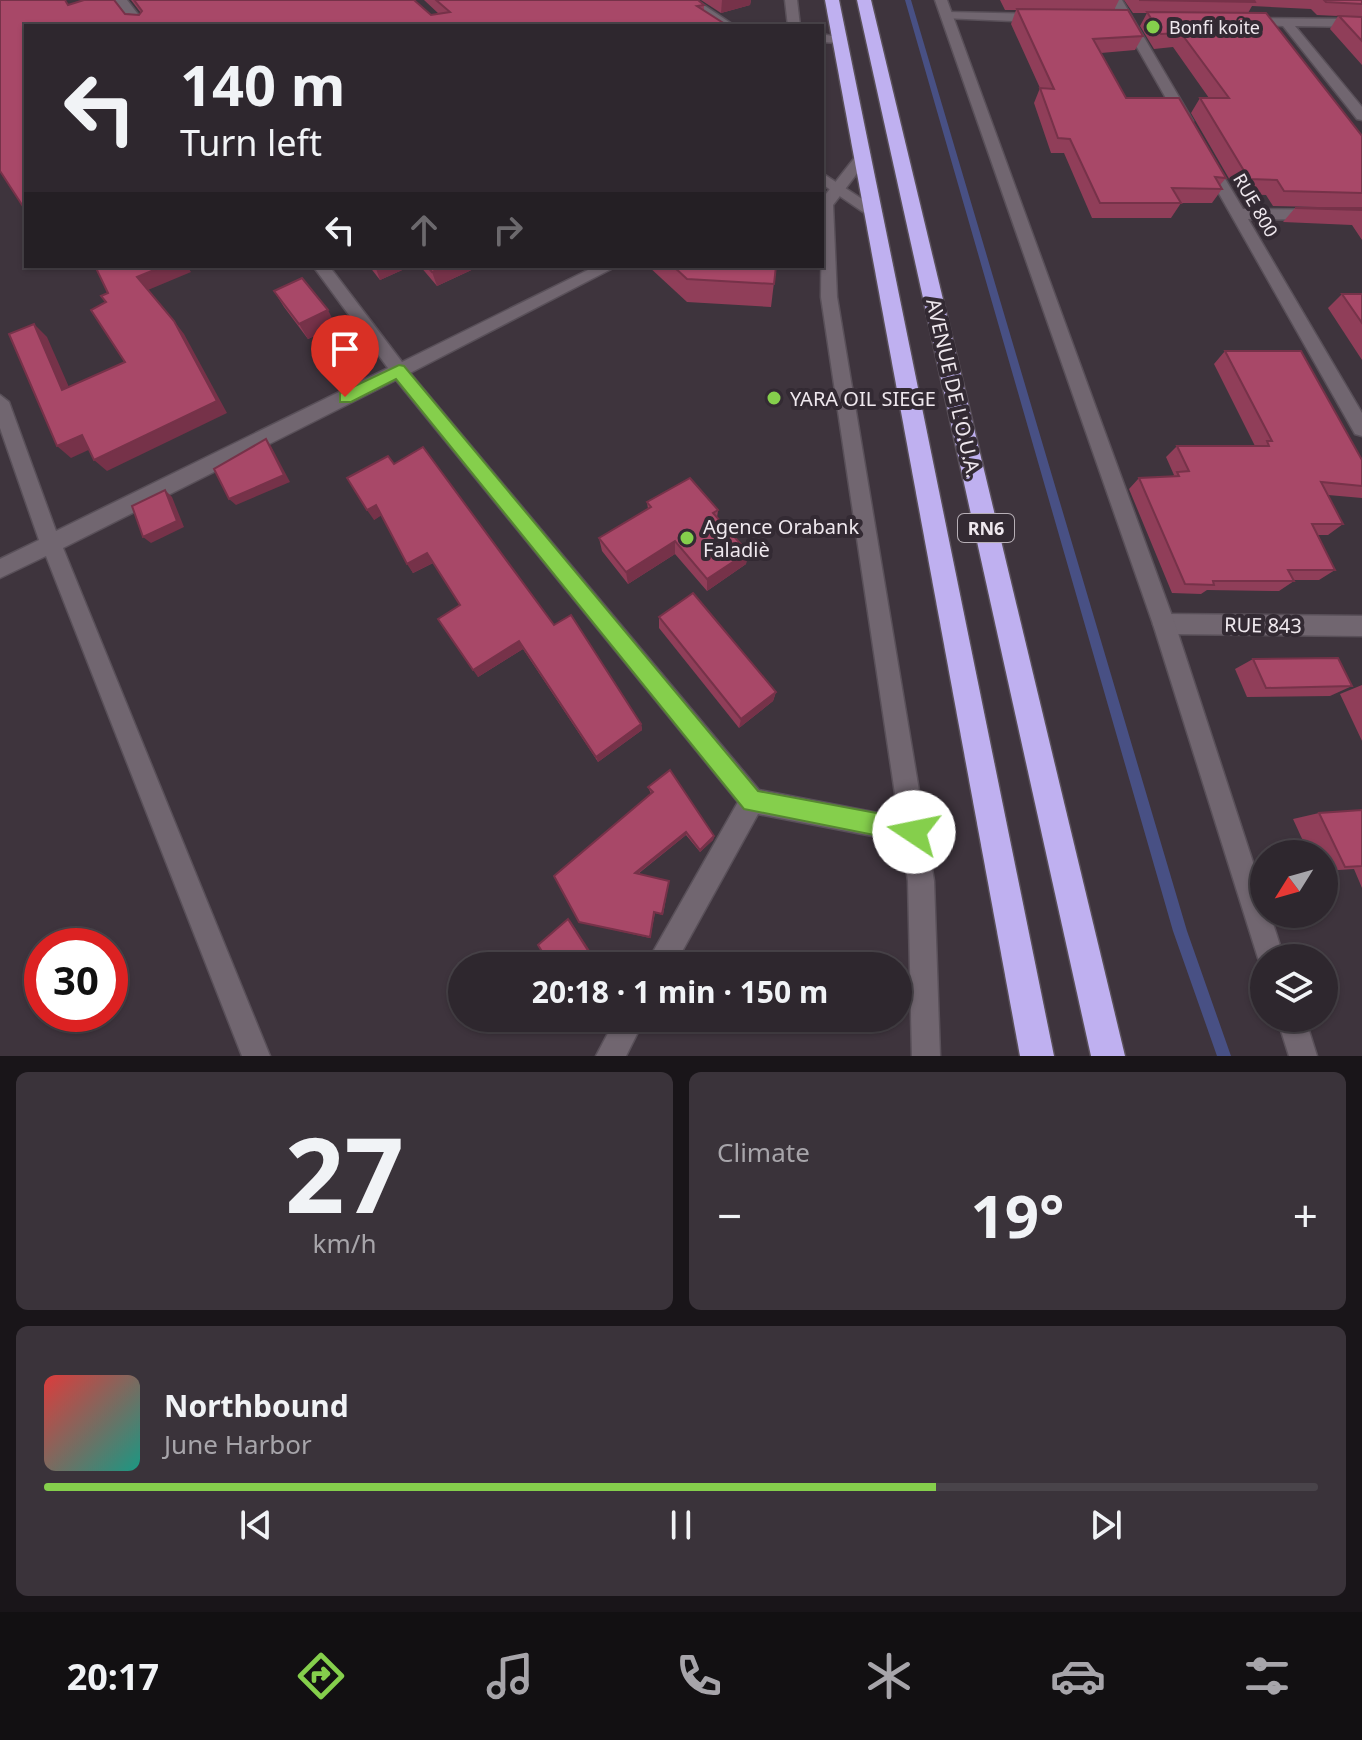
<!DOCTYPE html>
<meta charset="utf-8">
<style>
body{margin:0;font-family:"Noto Sans",sans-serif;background:#3a333a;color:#f1f3f6;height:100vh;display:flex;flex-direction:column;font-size:30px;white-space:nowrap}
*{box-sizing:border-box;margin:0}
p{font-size:26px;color:#a7a5aa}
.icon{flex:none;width:44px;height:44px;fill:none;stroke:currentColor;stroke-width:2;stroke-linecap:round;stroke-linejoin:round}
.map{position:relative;height:1056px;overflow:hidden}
.panel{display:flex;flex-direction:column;gap:16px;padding:16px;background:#191519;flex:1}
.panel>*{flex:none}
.guide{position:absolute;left:24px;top:24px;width:800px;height:244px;border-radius:0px;box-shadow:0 2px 6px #0004,0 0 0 2px #49444a;background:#2e272e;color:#f1f3f6;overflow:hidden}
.needle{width:52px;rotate:233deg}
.controls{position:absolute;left:1250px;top:840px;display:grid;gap:16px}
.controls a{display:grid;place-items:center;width:88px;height:88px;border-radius:50%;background:#2e272e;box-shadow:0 2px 6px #0004,0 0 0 2px #49444a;font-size:40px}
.speed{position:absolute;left:24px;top:928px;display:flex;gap:16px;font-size:40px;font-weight:700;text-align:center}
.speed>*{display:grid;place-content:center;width:104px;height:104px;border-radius:50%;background:#2e272e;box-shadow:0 2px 6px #0004,0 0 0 2px #49444a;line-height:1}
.speed .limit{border:12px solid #d22;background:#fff;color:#111}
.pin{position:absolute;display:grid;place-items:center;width:68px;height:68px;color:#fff;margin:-82px -34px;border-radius:50% 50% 50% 0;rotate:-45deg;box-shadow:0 0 8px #0007}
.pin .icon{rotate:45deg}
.me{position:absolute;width:88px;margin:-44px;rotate:281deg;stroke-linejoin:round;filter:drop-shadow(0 0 6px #0008)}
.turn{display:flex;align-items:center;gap:28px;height:168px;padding:0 24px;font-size:36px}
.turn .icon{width:104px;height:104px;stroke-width:2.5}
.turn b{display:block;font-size:56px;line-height:68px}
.lanes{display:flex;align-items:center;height:76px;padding:0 24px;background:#0003;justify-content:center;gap:40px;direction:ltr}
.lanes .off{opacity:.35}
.big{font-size:60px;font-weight:700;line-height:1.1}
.panel .card{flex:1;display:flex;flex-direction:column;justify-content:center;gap:12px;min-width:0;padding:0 28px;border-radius:12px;background:#3a333a}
.panel .dial{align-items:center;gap:0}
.dial b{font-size:104px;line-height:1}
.song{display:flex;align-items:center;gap:24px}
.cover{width:96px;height:96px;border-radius:12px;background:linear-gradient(135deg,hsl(0 70% 55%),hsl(170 70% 35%))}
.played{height:8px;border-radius:4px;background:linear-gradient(90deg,#85cf4c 70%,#49444a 70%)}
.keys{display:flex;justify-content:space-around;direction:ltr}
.heat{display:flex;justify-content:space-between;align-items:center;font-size:44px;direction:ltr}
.panel .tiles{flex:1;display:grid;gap:16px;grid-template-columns:1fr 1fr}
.card:last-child{grid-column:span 2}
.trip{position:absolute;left:448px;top:952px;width:464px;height:80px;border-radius:40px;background:#2e272e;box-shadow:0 2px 6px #0004,0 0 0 2px #49444a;font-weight:700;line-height:80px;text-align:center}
.dock{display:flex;height:128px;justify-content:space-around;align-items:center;background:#121012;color:#a7a5aa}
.dock .icon{width:56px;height:56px}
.dock .current{color:#85cf4c}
.dock b{font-size:36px;color:#f1f3f6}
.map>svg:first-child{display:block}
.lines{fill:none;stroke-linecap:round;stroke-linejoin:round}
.stream{fill:#485084;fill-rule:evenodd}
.street-casing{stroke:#595059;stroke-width:3}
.secondary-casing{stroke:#595059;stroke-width:3}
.highway-casing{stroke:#595059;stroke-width:3}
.street{fill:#716670;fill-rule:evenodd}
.secondary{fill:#716670;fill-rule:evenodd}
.highway{fill:#bfb0f0;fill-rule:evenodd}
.wall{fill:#903e59}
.shaded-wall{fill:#763249}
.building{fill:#a84868;stroke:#763249;stroke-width:2}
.route{fill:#85cf4c;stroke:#568731;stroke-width:2}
.poi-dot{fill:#85cf4c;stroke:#332a33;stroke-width:3}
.labels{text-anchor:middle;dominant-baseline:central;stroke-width:8;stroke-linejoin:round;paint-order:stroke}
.far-poi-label{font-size:18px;fill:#efe8ee;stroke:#332a33;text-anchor:start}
.far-street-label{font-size:18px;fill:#efe8ee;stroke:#332a33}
.shield{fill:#332a33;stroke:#b7afb6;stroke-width:2}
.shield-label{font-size:18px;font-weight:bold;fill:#efe8ee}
.street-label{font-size:20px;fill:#efe8ee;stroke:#332a33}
.poi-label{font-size:20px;fill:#efe8ee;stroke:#332a33;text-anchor:start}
</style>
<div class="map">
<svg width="1362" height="1056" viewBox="0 0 1362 1056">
<rect width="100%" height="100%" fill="#3e343d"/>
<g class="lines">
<!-- stream -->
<polygon class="stream" points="905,0 911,0 1187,931 1231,1056 1217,1056 1173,931"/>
<defs>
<g id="street">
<polygon points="115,0 127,0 147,26 135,26"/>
<polygon points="682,0 696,0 735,26 721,26"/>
<polygon points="785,0 797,0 800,26 788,26"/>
<polygon points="1110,0 1122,0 1193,121 1191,124 1179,121"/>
<polygon points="947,12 1039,14 1045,18 1039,22 943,18 941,16"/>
<polygon points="1247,18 1362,19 1362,27 1295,26 1362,107 1362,120 1357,119 1283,26 1243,24 1241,22"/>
<polygon points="822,34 846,39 840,43 822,42"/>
<polygon points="1202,157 1212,157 1243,209 1362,210 1362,220 1248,219 1362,413 1362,436 1355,434 1200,160"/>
<polygon points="822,173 876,208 876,214 866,214 822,184"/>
<polygon points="313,266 329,266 402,362 596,266 617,266 410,373 759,790 914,820 923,823 926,832 923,841 914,844 758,814 674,966 645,966 738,802 396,380 63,548 270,1056 242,1056 46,556 0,578 0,559 39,540 0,428 0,395 9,402 56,531 388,368"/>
<polygon points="1164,614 1362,616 1362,636 1164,634 1156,631 1153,624 1156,617"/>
<polygon points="616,1018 645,1018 626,1056 596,1056"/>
</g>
<g id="secondary">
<polygon points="935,0 947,0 1175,624 1264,896 1264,914 1270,914 1284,958 1264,958 1264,969 1258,958 1153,624"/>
<polygon points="856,156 868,159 833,205 837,297 934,881 940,1056 912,1056 908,881 821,297 822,199"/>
<polygon points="1277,1018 1305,1018 1317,1056 1289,1056"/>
</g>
<g id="highway">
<polygon points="825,0 839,0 1054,1056 1020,1056"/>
<polygon points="857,0 871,0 1125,1056 1091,1056"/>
</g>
</defs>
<!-- street casing -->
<use href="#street" class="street-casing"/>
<!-- secondary casing -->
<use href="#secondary" class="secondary-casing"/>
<!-- highway casing -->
<use href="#highway" class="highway-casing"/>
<!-- street -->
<use href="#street" class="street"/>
<!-- secondary -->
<use href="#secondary" class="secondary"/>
<!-- highway -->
<use href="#highway" class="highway"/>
</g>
<!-- wall -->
<g class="wall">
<polygon points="131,0 414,0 431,15 439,14 424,0 698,0 704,5 704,11 26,26 68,5 139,15 141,13"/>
<polygon points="701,0 751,0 750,5 721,13"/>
<polygon points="1000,0 1119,0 1114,10 1143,36 1135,50 1101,53 1126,98 1226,178 1220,185 1222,189 1212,203 1181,203 1171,218 1092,218 1064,153 1051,153 1034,103 1040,88 1011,24 1016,10 1005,10"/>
<polygon points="1124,0 1362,0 1362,65 1330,29 1338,16 1317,15 1311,9 1252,6 1248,13 1362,136 1362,208 1273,206 1266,195 1238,194 1191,113 1200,98 1209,98 1173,47 1154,49 1140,26 1147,13 1133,13"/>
<polygon points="1295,208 1362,208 1362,240 1352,225 1283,222"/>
<polygon points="369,266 411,266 380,280"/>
<polygon points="420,266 480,266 437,286"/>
<polygon points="648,266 776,266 771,307 687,302"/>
<polygon points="274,291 336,326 308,339 284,307"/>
<polygon points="1342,294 1362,294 1362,360 1328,308"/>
<polygon points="1225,351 1362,460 1362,498 1328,495 1343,524 1328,535 1317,535 1335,570 1319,580 1293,580 1294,581 1279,591 1207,590 1201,594 1172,593 1129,489 1139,478 1172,477 1174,475 1166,457 1177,446 1255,446 1214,364"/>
<polygon points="394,464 554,625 641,724 642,730 598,762 523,649 478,677 460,605 433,563 413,573 381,515 374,520"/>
<polygon points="647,502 718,510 717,518 748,552 746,564 707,591 675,554 628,584 602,551 599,538 648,509"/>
<polygon points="659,617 776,692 773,701 739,728 659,628"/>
<polygon points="1253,659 1352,686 1330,696 1247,697 1235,669"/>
<polygon points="1362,685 1362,741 1340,694"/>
<polygon points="648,787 714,836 713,840 700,852 686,835 638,874 669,881 663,915 655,913 650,938 579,922 651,794"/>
<polygon points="1362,810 1362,888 1354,869 1324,871 1324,854 1309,854 1293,819 1319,813"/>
</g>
<!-- shaded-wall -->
<g class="shaded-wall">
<polygon points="722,0 751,0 750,5 721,13"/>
<polygon points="164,266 187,266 191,272 148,290 137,277"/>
<polygon points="375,266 411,266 380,280"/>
<polygon points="446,266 480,266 437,286 432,272"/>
<polygon points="328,310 336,326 308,339 299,324"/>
<polygon points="174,321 184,334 227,413 107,471 94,460"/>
<polygon points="34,324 47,337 76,403 62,390"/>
<polygon points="82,435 95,447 71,458 57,446"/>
<polygon points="266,439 271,446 290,482 236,505 229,499"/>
<polygon points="165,490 172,497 184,527 151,543 143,537"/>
<polygon points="376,505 382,515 374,520 367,510"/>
<polygon points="675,541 675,554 628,584 626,572"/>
<polygon points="748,552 746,564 707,591 707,579"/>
<polygon points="427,553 433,563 413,573 407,564"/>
<polygon points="519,641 523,649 478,677 473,670"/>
<polygon points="776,692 773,701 739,728 741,719"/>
<polygon points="641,724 642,730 598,762 596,757"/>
<polygon points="686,832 686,835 636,875 635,873"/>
<polygon points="714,836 713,840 700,852 700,850"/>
<polygon points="568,919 570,920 596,960 589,966 587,966"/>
</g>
<!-- building -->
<g class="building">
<polygon points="0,0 65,0 68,5 84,0 114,0 125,14 139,15 142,11 134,0 414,0 431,15 450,12 436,0 698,0 704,5 697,6 728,26 26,26 26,211 0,171"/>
<polygon points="1139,0 1254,0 1255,2"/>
<polygon points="1324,0 1362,0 1362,4 1326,2"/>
<polygon points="1017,9 1128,10 1143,36 1093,39 1126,98 1179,98 1226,178 1215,177 1222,189 1172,188 1181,203 1100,203 1070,139 1058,138 1040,88 1054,89"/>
<polygon points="1147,12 1266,13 1362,136 1362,193 1284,191 1277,180 1249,179 1200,98 1229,98 1181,33 1161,34"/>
<polygon points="1339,16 1362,17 1362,41"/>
<polygon points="1295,208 1362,208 1362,210"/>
<polygon points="95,266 164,266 137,277 174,321 217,401 94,460 82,435 57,446 9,334 34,324 62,390 125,362 91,310 106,302 101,296 108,293"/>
<polygon points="427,266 446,266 432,272"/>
<polygon points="673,266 776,266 774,284 687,279"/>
<polygon points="302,278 328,310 299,324 274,291"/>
<polygon points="1342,294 1362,294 1362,323"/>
<polygon points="1225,351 1301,351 1362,460 1362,486 1321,482 1343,524 1312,524 1335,570 1288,570 1294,581 1213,581 1214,585 1185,584 1139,478 1179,476 1177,472 1189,471 1177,446 1269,446 1267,441 1272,441"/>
<polygon points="266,439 284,475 229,499 214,469"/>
<polygon points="423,447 554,625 571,615 641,724 596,757 519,641 473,670 438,619 460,605 427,553 407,564 376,505 367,510 347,478 388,456 394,464"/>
<polygon points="690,478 718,510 713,513 748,552 707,579 675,541 626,572 599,538 651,507 647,502"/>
<polygon points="165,490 177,521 143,537 132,506"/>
<polygon points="693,593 776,692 741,719 659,617"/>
<polygon points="1338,658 1352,686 1266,688 1253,659"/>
<polygon points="670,770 714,836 700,850 686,832 635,873 669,881 662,914 654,912 650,937 579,922 554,876 653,792 648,787"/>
<polygon points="1362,810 1362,866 1345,867 1319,813"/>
<polygon points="568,919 594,960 587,966 551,966 538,945"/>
</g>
<!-- route -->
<polygon class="route" points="399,365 404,366 758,791 914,820 922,824 926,832 922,840 914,843 744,809 396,379 351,402 340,402 340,393"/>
<!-- markers -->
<g class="poi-dot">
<circle cx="1153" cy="27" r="8"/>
<circle cx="774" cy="398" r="8"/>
<circle cx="687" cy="538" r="8"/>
</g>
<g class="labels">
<!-- far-poi labels -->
<g class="far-poi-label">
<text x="1169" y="27">Bonfi koite</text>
</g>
<!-- far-street labels -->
<g class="far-street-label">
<text transform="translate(1256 205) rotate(60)">RUE 800</text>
</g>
<!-- shield labels -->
<rect class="shield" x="958" y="514" width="56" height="28" rx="6"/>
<g class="shield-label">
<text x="986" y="528">RN6</text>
</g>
<!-- street labels -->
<g class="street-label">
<text transform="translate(954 388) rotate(77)">AVENUE DE L'O.U.A.</text>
<text transform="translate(1263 625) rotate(1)">RUE 843</text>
</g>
<!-- poi labels -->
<g class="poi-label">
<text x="790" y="398">YARA OIL SIEGE</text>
<text x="703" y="526">Agence Orabank<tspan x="703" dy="23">Faladiè</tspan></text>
</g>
</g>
</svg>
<div class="controls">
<a><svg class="needle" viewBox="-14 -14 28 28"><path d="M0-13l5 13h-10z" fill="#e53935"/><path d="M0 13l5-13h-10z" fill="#a7a5aa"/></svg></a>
<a><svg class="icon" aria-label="layers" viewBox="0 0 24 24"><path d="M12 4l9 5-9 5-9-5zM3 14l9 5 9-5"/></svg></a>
</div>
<div class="speed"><div class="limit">30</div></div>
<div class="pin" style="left:345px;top:397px;background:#d93025"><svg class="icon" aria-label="arrive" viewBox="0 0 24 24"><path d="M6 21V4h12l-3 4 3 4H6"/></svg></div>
<svg class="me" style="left:914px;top:832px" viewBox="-20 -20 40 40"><circle r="19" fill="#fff"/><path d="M0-13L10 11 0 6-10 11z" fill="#85cf4c"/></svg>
<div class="trip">20:18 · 1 min · 150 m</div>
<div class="guide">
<div class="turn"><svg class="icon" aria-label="left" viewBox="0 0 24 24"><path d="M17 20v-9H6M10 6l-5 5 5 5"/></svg><div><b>140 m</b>Turn left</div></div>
<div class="lanes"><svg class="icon" aria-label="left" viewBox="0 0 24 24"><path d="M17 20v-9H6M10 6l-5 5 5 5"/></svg><svg class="icon off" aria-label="ahead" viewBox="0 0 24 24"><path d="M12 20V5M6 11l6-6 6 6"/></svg><svg class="icon off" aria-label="right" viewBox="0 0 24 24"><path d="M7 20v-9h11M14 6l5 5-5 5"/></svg></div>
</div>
</div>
<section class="panel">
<div class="tiles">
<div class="card dial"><b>27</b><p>km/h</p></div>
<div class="card"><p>Climate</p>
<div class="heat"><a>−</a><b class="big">19°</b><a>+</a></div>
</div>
<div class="card">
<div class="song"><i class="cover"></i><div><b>Northbound</b><p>June Harbor</p></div></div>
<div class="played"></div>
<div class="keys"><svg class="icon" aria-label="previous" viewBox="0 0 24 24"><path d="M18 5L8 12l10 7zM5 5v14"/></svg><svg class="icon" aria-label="pause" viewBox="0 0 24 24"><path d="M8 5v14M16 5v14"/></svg><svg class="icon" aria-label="next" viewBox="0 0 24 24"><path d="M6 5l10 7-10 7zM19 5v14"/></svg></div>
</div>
</div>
</section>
<nav class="dock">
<b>20:17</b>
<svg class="icon current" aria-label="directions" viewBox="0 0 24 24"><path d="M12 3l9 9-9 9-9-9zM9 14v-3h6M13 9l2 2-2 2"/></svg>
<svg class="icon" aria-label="music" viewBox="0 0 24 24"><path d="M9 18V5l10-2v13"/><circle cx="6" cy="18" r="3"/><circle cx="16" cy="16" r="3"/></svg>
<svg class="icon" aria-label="phone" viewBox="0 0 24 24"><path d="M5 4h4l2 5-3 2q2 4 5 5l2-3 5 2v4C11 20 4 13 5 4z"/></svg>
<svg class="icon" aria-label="climate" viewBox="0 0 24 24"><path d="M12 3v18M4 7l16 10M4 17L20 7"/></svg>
<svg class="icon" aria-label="car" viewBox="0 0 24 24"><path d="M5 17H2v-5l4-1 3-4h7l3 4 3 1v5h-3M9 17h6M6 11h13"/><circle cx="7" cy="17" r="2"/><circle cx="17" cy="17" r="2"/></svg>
<svg class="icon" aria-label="filters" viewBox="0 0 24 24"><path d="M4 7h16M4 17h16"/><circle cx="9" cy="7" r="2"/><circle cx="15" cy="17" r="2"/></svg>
</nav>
